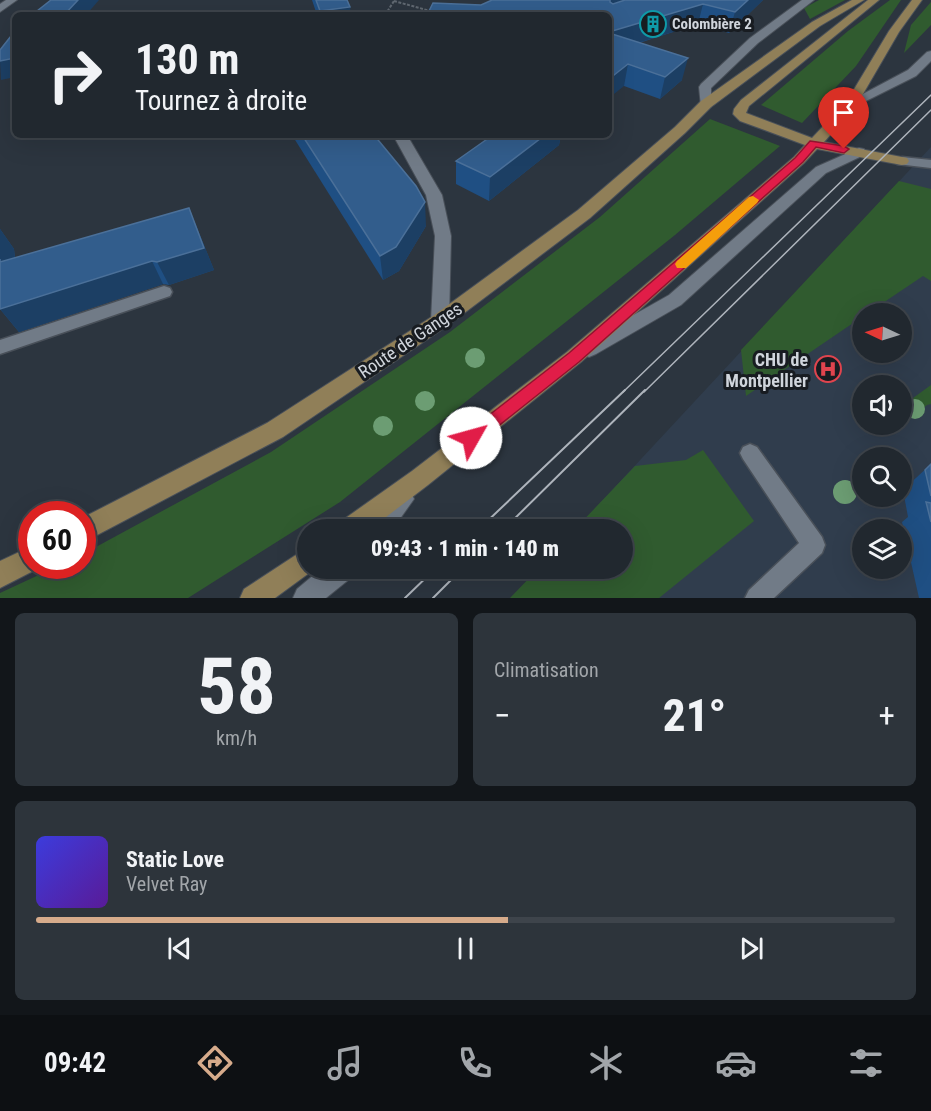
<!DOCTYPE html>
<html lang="fr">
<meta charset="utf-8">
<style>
body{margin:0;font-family:"Roboto Condensed",sans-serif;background:#2d343b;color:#f1f3f6;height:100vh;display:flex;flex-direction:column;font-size:22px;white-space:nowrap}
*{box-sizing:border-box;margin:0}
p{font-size:20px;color:#a2a6aa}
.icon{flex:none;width:33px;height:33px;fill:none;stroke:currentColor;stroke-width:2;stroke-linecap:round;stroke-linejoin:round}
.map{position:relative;height:598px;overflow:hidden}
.panel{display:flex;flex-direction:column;gap:15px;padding:15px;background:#12161a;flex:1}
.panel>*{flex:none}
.hud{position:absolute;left:12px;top:12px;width:600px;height:126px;border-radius:9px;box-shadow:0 6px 24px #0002,0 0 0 2px #3e444b;background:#21282f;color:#f1f3f6;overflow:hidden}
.needle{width:39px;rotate:274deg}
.fabs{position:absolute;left:852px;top:303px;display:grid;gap:12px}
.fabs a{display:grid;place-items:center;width:60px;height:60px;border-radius:50%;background:#21282f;box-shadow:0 6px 24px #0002,0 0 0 2px #3e444b;font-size:30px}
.speed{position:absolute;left:18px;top:501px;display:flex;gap:12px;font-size:30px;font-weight:700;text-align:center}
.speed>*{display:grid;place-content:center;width:78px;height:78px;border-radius:50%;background:#21282f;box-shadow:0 6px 24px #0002,0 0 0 2px #3e444b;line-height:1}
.speed .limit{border:9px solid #d22;background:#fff;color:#111}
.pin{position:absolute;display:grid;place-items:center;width:51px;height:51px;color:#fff;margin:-62px -26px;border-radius:50% 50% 50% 0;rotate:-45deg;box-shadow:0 0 6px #0007}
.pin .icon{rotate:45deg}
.me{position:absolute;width:66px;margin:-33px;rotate:52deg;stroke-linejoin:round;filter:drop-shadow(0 0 4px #0008)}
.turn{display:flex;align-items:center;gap:21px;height:126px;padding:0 24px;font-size:27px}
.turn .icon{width:78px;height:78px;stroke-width:2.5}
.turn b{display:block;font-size:42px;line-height:51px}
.big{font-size:45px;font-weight:800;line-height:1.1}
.panel .widget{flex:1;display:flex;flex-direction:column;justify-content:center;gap:9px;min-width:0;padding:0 21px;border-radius:9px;background:#2d343b}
.panel .dial{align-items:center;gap:0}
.dial b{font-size:78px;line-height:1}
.song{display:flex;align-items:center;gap:18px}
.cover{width:72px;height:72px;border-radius:9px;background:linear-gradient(135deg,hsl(240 70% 55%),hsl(270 70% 35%))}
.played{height:6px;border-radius:3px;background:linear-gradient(90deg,#d6ab8b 55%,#3e444b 55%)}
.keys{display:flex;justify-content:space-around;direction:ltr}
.heat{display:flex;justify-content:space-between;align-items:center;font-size:33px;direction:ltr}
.panel .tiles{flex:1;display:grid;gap:15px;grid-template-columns:1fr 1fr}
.widget:last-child{grid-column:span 2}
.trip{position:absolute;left:297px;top:519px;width:336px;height:60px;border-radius:30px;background:#21282f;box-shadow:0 6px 24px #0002,0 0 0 2px #3e444b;font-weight:800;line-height:60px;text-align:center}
.tab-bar{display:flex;height:96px;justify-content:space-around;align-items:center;background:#0d1013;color:#a2a6aa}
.tab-bar .icon{width:42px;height:42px}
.tab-bar .active{color:#d6ab8b}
.tab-bar b{font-size:27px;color:#f1f3f6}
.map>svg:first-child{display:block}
.built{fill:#303d4d;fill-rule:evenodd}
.green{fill:#305b2f}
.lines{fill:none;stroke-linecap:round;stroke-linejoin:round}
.lane-casing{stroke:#495059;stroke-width:3}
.street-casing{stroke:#495059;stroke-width:2}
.primary-casing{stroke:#495059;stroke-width:2}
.path{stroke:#606871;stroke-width:2;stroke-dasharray:3 1.5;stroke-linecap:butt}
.lane{fill:#717b87;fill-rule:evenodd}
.street{fill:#717b87;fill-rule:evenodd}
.primary{fill:#907f58;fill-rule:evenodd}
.tram-far1{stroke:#aeb4bc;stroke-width:1.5}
.tram{stroke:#aeb4bc;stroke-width:2}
.tree{fill:#6c9d73}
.wall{fill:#1f4f83}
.shaded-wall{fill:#1c3f64}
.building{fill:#325d8c;stroke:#4b7099;stroke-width:1.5}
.route{fill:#e11d48;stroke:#92132f;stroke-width:1.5}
.slow{fill:#f59e0b}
.labels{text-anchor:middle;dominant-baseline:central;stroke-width:6;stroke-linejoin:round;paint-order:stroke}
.far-poi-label{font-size:15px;font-weight:bold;fill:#d0d5dc;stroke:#181c21;text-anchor:start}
.street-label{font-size:18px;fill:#d0d5dc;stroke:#181c21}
.poi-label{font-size:18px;font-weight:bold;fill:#d0d5dc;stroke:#181c21;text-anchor:end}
</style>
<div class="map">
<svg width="931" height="598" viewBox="0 0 931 598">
<rect width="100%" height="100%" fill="#2c353f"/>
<!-- built -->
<path class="built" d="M931,147V598H512L622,568V530L576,529ZM862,314H902V352H862ZM862,386H902V424H862ZM862,458H902V496H862ZM862,530H902V568H862Z"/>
<!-- green -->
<g class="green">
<polygon points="819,0 845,0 810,19 804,8"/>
<polygon points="890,0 901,0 856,66 802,123 761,105 848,31"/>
<polygon points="931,2 931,25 904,53 911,25"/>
<polygon points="710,119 780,146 675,235 340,502 188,598 0,598 0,593 58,566 82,566 83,554 271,452 450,332 600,217"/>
<polygon points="899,181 931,189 931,281 923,276 868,313 862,314 862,317 746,396 741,350"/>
<polygon points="931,385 931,404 927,405 893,433 883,425 902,424 902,406"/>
<polygon points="703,450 754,521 659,598 510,598 538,569 622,568 622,530 575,529 635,466 686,460"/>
</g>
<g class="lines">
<defs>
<g id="lane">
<polygon points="902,157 931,160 931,168 897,164 895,161"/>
<polygon points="164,286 170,288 172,292 170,296 0,354 0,340"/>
<polygon points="750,444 757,447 822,537 825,545 822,553 774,598 745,598 749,590 799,543 743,459 740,453 743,447"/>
</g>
<g id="street">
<polygon points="6,0 17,0 0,12 0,4"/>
<polygon points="802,0 814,0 758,43 711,88 711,107 701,107 699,87 701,84 750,38"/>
<polygon points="931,51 931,61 916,76 856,106 848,106 846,103 908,70 927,52"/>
<polygon points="393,135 407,135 442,195 451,236 449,321 447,326 440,328 433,326 431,321 435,236 426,195"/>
<polygon points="859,148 864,149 866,152 864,155 826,173 681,305 596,354 589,357 582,354 579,349 582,344 669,295 816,167"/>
<path d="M402,488L410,491L414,499L392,530H364C370,515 387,494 402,488Z"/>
<polygon points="322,568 355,568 352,577 326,598 293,598 297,589"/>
</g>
<g id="primary">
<polygon points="852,0 864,0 820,26 711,107 685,133 590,218 447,326 283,437 82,543 82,518 267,423 433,316 578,210 675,127 701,101 812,22"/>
<polygon points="868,0 879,0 749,106 746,113 812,138 847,101 889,31 912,0 922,0 899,32 856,106 824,142 907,158 909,161 907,164 902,165 817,149 804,163 581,362 428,485 369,530 337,530 340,522 412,471 567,352 794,157 805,145 740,121 733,114 734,109 741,100"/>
<polygon points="32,546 32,566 41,567 0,588 0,561"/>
<polygon points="308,547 308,568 316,568 275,598 240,598 244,589"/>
</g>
</defs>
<!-- lane casing -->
<use href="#lane" class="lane-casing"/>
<!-- street casing -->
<use href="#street" class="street-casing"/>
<!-- primary casing -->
<use href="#primary" class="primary-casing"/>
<!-- path -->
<g class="path">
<polyline points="394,1 434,12"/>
<polyline points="349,13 369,15"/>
<polyline points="385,15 394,1"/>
</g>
<!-- lane -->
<use href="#lane" class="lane"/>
<!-- street -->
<use href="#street" class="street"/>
<!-- primary -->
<use href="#primary" class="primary"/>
<!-- tram-far1 -->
<g class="tram-far1">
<polyline points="623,392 931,95"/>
<polyline points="644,392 931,110"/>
</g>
<!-- tram -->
<g class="tram">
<polyline points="478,530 625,390"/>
<polyline points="503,530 645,390"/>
<polyline points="405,598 436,568"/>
<polyline points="433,598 463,568"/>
</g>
</g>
<!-- trees -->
<g class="tree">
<circle cx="475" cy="358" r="10"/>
<circle cx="425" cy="401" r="10"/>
<circle cx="915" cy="409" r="10"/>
<circle cx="383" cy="426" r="10"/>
<circle cx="845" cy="492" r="12"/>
</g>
<!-- wall -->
<g class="wall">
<polygon points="312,0 347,0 351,15 317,15"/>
<polygon points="763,0 729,33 698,24 639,43 682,80 660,99 624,86 609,15 481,5"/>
<polygon points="292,135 374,135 426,226 399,271 383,280"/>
<polygon points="561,135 559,145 489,201 456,184 456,161"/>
<polygon points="189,208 214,270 169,285 163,284 19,332 0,309 0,229 14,249 15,258"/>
<polygon points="931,464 931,598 919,598 902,522 908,517 903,490"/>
</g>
<!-- shaded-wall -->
<g class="shaded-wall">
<polygon points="78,0 99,0 86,15 64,15"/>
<polygon points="610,0 652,0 608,14"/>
<polygon points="748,0 763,0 729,33 735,12"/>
<polygon points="703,4 698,24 609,52 609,32"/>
<polygon points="350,7 351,15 320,15 320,11"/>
<polygon points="15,58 15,77 1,80 0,61"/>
<polygon points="688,58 682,80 660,99 665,77"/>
<polygon points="628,64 624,86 609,98 609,79"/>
<polygon points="545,135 561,135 559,145 489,201 490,177"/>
<polygon points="425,202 426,226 399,271 383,280 380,256"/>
<polygon points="189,208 214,270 169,285 157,262"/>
<polygon points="0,229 14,249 17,285 0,262"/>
<polygon points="152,261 163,284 19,332 0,309"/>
</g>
<!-- building -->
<g class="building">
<polygon points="51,0 78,0 64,15 32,15"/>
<polygon points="316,0 347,0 350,7 320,11"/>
<polygon points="492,0 610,0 610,2 613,4 625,0 748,0 735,12 703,4 609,32 609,15 427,15 433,3 481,5"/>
<polygon points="15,31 15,58 0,61 0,50"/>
<polygon points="609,33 688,58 665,77 628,64 609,79"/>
<polygon points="302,135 374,135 416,186 425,202 396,247 380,256"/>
<polygon points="493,135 545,135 490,177 456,161"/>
<polygon points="189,208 204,248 157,262 152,261 0,309 0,259 0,262"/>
<polygon points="931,464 931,496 925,470"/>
<polygon points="926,502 931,503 931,522"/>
</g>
<!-- route -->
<polygon class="route" points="810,141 844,146 849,149 844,153 816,147 803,162 579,362 477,443 471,445 466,443 463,438 466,433 569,353 795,158"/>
<!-- slow -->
<polygon class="slow" points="753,196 759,200 757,203 686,268 677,268 675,264 677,261 749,197"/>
<!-- icons -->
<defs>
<symbol id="building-ring" viewBox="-11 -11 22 22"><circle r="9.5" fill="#181c21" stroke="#0f9aa8" stroke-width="1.5"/><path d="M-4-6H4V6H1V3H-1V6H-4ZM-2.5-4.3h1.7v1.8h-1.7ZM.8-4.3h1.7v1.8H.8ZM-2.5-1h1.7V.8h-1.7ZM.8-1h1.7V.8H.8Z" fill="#0f9aa8"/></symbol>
<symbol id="hospital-ring" viewBox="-11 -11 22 22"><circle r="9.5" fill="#181c21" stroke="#e0444e" stroke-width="1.5"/><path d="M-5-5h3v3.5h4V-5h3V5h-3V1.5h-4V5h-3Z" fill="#e0444e"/></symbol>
</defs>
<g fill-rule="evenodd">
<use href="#building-ring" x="638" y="9" width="30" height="30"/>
<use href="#hospital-ring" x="813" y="354" width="30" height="30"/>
</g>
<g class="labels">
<!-- far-poi labels -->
<g class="far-poi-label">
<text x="672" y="24">Colombière 2</text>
</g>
<!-- street labels -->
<g class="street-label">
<text transform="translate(410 340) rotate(-34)">Route de Ganges</text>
</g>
<!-- poi labels -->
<g class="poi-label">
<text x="808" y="359">CHU de<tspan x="808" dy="21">Montpellier</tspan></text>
</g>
</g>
</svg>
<div class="fabs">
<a><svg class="needle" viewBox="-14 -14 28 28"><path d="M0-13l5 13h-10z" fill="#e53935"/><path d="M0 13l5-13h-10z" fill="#a2a6aa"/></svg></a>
<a><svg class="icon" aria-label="sound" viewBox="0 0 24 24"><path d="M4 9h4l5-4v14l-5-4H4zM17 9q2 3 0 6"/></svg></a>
<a><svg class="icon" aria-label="search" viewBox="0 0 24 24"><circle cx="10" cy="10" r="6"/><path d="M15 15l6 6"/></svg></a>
<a><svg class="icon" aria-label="layers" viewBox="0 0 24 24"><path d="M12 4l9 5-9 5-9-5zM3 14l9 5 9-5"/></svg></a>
</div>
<div class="speed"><div class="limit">60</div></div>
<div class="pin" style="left:844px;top:149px;background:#d93025"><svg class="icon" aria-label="arrive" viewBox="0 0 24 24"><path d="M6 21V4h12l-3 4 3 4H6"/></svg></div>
<svg class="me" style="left:471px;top:438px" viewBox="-20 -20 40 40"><circle r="19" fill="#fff"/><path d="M0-13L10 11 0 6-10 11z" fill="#e11d48"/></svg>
<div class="trip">09:43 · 1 min · 140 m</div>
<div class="hud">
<div class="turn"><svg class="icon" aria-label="right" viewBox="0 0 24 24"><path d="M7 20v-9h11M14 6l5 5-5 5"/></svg><div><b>130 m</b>Tournez à droite</div></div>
</div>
</div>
<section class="panel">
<div class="tiles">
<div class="widget dial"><b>58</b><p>km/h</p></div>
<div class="widget"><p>Climatisation</p>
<div class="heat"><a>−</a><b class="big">21°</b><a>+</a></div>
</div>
<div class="widget">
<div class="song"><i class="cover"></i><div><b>Static Love</b><p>Velvet Ray</p></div></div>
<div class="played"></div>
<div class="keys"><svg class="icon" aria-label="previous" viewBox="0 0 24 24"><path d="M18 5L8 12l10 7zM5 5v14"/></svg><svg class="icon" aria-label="pause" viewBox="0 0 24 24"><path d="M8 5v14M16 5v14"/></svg><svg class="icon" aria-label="next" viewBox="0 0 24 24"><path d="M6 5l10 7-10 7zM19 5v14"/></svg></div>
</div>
</div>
</section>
<nav class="tab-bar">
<b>09:42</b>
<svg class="icon active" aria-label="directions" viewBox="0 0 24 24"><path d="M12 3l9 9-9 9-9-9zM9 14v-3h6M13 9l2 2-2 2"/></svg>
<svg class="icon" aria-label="music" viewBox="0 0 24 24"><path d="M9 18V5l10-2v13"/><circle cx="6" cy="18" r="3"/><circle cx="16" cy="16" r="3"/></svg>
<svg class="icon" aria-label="phone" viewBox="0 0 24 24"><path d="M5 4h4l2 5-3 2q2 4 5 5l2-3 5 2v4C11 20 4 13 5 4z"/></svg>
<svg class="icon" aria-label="climate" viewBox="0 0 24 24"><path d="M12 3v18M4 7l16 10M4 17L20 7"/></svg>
<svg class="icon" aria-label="car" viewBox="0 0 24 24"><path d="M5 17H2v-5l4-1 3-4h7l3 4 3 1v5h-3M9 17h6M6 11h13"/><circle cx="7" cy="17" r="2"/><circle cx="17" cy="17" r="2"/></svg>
<svg class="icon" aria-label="filters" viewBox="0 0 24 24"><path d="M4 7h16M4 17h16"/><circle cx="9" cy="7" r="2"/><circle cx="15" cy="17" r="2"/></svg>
</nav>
